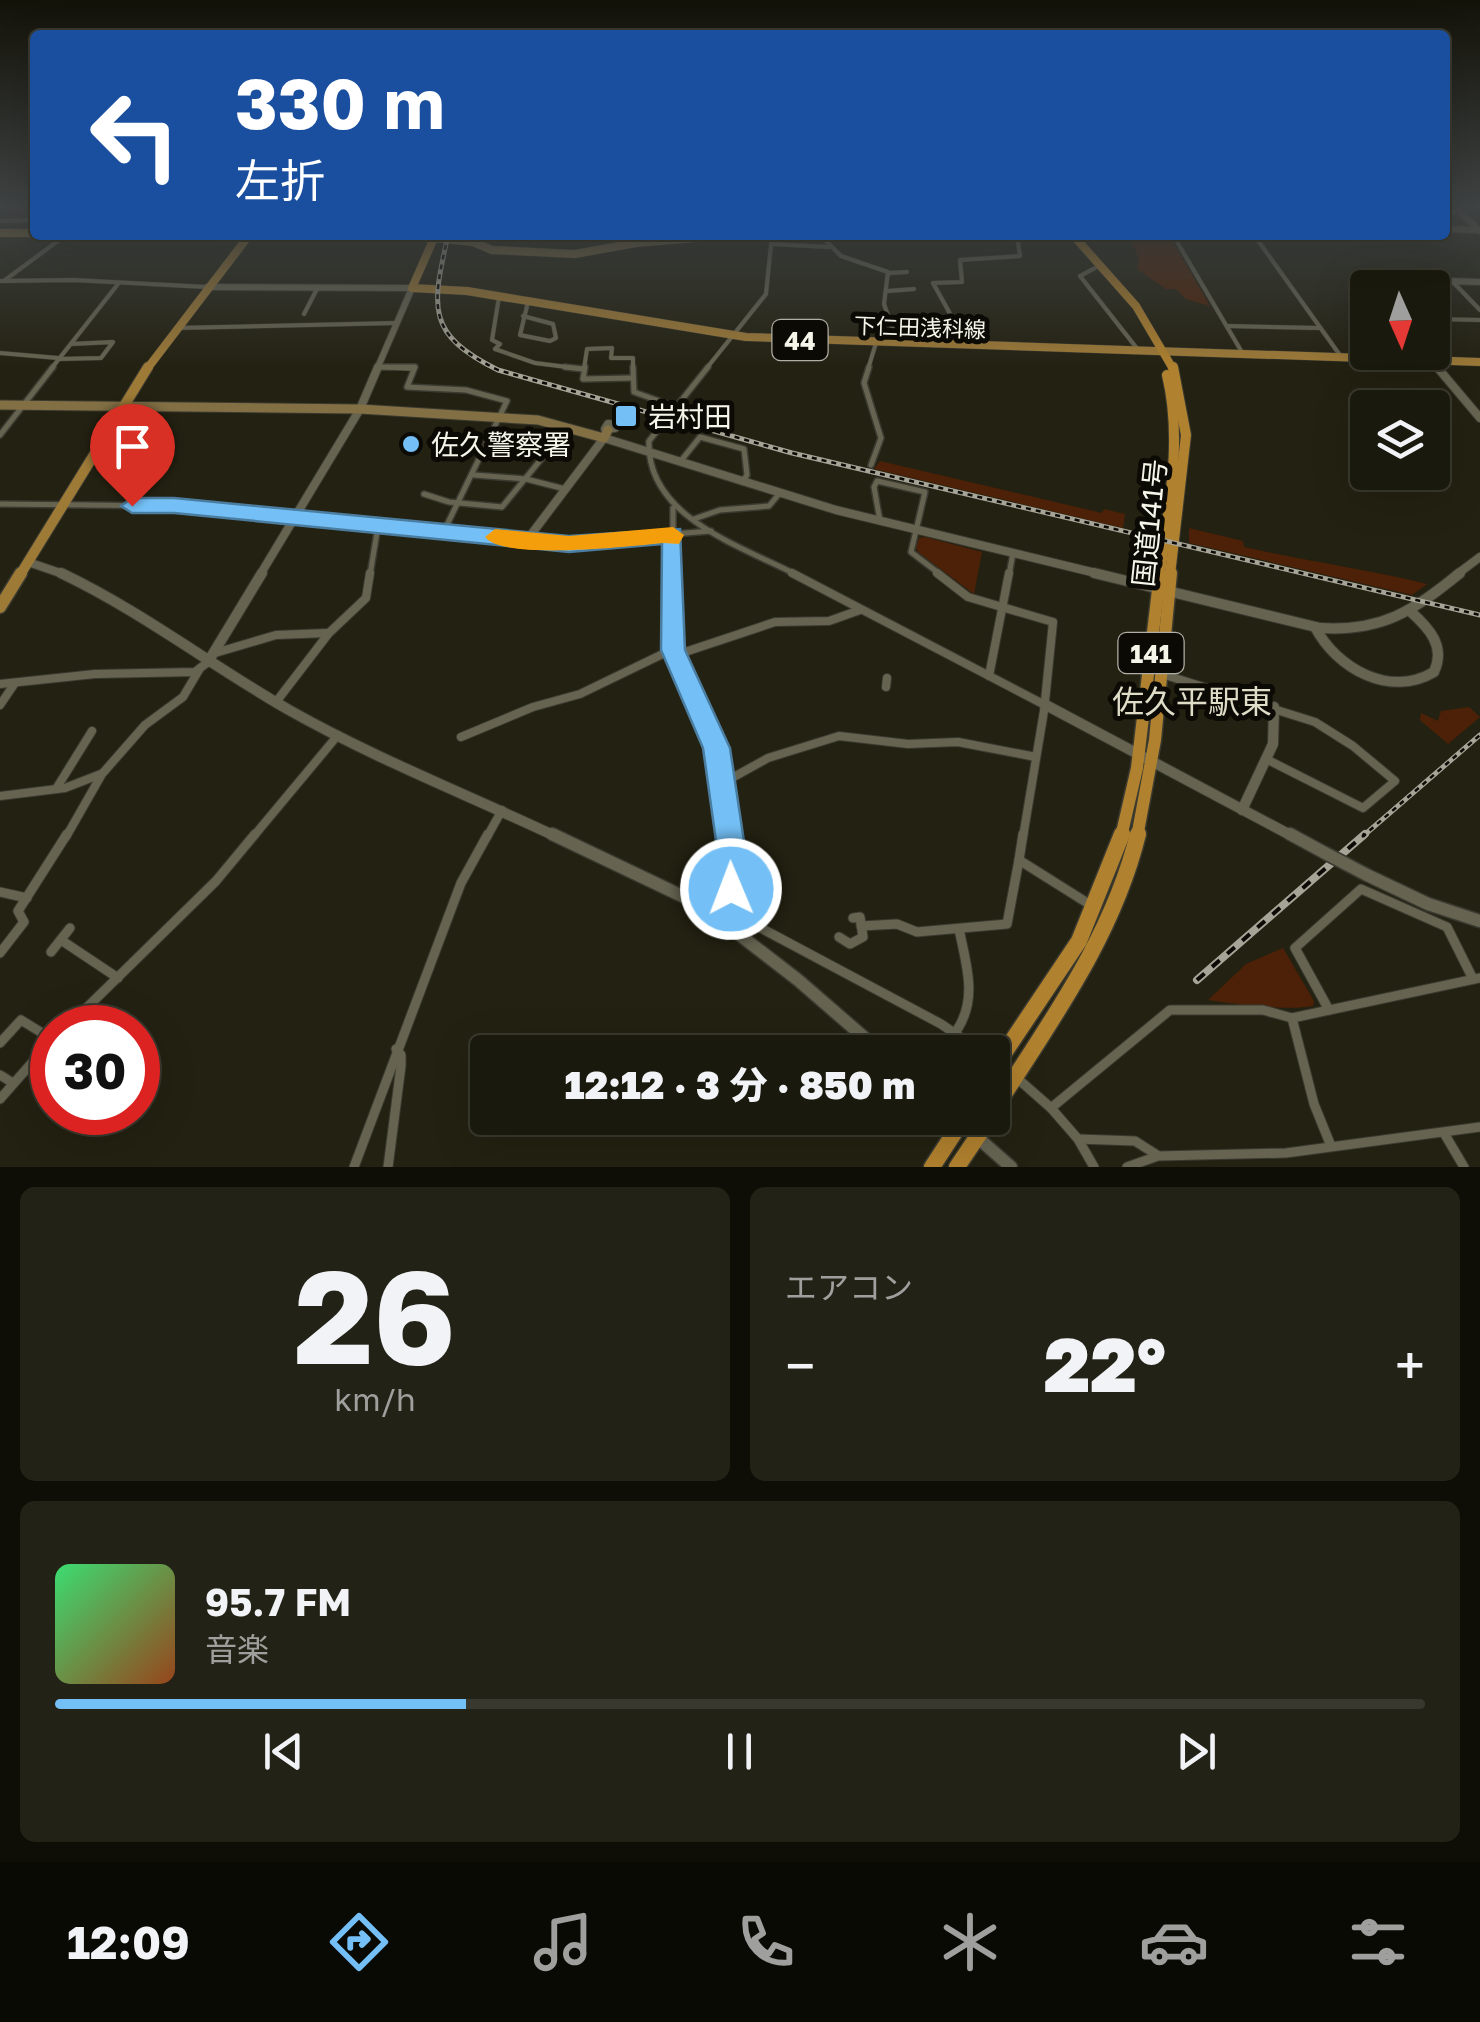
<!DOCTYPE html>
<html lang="ja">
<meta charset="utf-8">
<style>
body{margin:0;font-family:"Golos Text","Noto Sans JP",sans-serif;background:#232216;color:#f1f3f6;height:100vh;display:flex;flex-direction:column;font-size:38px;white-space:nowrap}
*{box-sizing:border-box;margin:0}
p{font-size:32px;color:#9fa09d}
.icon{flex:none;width:55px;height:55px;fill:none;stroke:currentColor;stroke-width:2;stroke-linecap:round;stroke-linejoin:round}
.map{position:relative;height:1167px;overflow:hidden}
.side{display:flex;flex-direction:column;gap:20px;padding:20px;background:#0e0e07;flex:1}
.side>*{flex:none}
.banner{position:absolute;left:30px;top:30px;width:1420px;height:210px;border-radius:10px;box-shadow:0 10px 40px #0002,0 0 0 2px #38382e;background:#1a4fa0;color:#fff;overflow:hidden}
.needle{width:65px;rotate:177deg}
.controls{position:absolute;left:1350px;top:270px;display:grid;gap:20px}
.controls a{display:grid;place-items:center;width:100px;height:100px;border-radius:10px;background:#1a190d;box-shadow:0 10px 40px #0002,0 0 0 2px #38382e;font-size:50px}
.speed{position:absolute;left:30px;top:1005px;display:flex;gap:20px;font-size:50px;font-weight:700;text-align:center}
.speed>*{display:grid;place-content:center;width:130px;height:130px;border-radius:50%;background:#1a190d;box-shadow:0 10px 40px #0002,0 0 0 2px #38382e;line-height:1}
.speed .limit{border:15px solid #d22;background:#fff;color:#111}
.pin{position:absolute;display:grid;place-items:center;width:85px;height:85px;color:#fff;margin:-102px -42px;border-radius:50% 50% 50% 0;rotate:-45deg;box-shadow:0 0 10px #0007}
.pin .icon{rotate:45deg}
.me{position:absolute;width:110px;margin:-55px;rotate:359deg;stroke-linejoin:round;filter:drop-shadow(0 0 8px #0008)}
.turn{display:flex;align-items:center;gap:35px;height:210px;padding:0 40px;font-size:45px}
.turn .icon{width:130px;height:130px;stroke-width:2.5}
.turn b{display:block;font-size:70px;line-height:85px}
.big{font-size:75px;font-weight:800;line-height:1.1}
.side .tile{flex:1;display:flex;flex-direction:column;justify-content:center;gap:15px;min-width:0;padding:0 35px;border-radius:15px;background:#232216}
.side .dial{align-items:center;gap:0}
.dial b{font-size:130px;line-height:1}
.song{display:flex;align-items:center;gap:30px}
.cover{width:120px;height:120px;border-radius:15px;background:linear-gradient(135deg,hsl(140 70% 55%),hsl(20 70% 35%))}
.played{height:10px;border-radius:5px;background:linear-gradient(90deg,#74c0f6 30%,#38382e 30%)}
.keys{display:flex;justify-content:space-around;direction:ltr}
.heat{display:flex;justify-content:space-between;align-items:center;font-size:55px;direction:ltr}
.side .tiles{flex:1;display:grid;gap:20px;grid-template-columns:1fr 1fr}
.tile:last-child{grid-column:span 2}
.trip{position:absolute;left:470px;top:1035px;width:540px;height:100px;border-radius:10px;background:#1a190d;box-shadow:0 10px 40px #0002,0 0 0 2px #38382e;font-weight:800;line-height:100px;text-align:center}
.tabs{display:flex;height:160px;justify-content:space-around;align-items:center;background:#0a0a05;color:#9fa09d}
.tabs .icon{width:70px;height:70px}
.tabs .current{color:#74c0f6}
.tabs b{font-size:45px;color:#f1f3f6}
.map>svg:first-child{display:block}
.green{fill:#4d2107}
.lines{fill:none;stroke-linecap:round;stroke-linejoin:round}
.minor-far3-casing{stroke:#3b3a30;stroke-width:5}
.minor-far2-casing{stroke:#3b3a30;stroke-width:8}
.minor-far1-casing{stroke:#3b3a30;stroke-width:10}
.minor-casing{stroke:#3b3a30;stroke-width:11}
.tertiary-far3-casing{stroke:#3b3a30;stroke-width:8}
.tertiary-far2-casing{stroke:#3b3a30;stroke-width:10}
.tertiary-far1-casing{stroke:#3b3a30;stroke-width:12}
.tertiary-casing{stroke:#3b3a30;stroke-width:15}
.secondary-far1-casing{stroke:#3b3a30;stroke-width:9}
.secondary-casing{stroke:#3b3a30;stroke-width:11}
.primary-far2-casing{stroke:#3b3a30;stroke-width:9}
.primary-far1-casing{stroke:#3b3a30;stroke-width:12}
.primary-casing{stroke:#3b3a30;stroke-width:15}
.trunk-far3-casing{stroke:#3b3a30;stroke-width:9}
.trunk-far2-casing{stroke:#3b3a30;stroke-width:12}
.trunk-far1-casing{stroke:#3b3a30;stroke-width:15}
.trunk-casing{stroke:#3b3a30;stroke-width:19}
.minor-far3{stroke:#666451;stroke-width:4}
.minor-far2{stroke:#666451;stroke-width:5}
.minor-far1{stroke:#666451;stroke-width:8}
.minor{stroke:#666451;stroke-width:9}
.tertiary-far3{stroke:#666451;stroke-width:6}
.tertiary-far2{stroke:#666451;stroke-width:8}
.tertiary-far1{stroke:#666451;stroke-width:10}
.tertiary{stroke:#666451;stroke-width:12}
.secondary-far1{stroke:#826f44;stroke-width:8}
.secondary{stroke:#826f44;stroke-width:9}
.primary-far2{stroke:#9e7a37;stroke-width:8}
.primary-far1{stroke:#9e7a37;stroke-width:10}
.primary{stroke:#9e7a37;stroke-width:12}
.trunk-far3{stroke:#b0812e;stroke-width:8}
.trunk-far2{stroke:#b0812e;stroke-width:10}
.trunk-far1{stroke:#b0812e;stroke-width:12}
.trunk{stroke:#b0812e;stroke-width:16}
.rail-far1-casing{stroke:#a5a497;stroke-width:5}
.rail-casing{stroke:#a5a497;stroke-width:8}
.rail-far1{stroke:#0b0a05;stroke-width:2.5;stroke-dasharray:5;stroke-linecap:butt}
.rail{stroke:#0b0a05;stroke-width:4;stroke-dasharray:10;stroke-linecap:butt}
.tertiary-bridge-casing{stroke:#3b3a30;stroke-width:15;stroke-linecap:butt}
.tertiary-bridge{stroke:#666451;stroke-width:12}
.route{fill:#74c0f6;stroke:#4b7da0;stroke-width:2.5}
.slow{fill:#f59e0b}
.poi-dot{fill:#74c0f6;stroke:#0b0a05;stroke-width:4}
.labels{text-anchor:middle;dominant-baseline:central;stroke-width:10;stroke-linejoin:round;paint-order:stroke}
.far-street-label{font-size:22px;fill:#f6f5ea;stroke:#0b0a05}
.shield{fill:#0b0a05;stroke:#b0aea5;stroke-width:2.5}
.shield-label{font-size:25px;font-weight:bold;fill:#f6f5ea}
.poi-label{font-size:28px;fill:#f6f5ea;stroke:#0b0a05;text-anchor:start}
.street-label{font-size:28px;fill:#f6f5ea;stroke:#0b0a05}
.quarter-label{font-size:32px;fill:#dfddc8;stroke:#0b0a05}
</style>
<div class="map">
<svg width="1480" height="1167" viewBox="0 0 1480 1167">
<rect width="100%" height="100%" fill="#232111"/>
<!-- green -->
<g class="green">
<polygon points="1128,235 1169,235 1210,306 1186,299 1176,289 1166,289 1137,269 1139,258"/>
<polygon points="880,461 1102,513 1104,509 1125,514 1123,528 874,469"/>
<path d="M1189,528L1243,541L1244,547C1306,561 1365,569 1427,584L1412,595L1189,543Z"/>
<polygon points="925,537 982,552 974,594 919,553 916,548 919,538"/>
<polygon points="1469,707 1480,717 1448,744 1420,720 1421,713 1438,721 1441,711"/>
<path d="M1283,948L1314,1001L1313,1006C1288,1011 1235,1004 1208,1000L1246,964Z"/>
</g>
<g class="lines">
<defs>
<g id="minor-far3">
<polyline points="1445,212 1460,212"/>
<polyline points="0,221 35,220"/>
<polyline points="820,235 841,256 888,272 884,304 898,344"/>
<polyline points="1173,235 1243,354"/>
<polyline points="1254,235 1342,358"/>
<polyline points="473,242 486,235"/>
<polyline points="772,244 829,247"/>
<polyline points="1095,268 1080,276 1139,351"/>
<polyline points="888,273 907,272"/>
<polyline points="5,280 66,235"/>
<polyline points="0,281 73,280 207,287"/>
<polyline points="1452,281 1480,310"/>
<polyline points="888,291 914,289"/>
<polyline points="499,297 492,340 500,344 495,349 535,363 583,369"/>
<polyline points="304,314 318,287"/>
<polyline points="523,316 553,324 556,338 550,341 520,335 528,302"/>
<polyline points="890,319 953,317"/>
<polyline points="1432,319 1480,320"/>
<polyline points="1227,326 1319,328"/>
<polyline points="176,328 396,323"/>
<polyline points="968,346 933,283 962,282 960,260 1020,256 1017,235"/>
<polyline points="0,353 58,358"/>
<polyline points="58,359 101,358 113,342 71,344"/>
<polyline points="377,367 414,369"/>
<polyline points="51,369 118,284"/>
<polyline points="584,369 587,349 612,348 611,358 633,358 633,369"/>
<polyline points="706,369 766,294 772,235"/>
<polyline points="868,369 876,343"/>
</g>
<g id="minor-far2">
<polyline points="377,367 415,367 407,387 466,390 507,401 444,531"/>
<polyline points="565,367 583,369"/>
<polyline points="585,367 583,379 632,378"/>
<polyline points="633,367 634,392 676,407"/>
<path d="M708,367L649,441C646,517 741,546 797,575"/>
<polyline points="869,367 864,383 881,438 871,465"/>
<polyline points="0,435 53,367"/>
<polyline points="680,462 700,437 744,449 747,475 742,482"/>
<polyline points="474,475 526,479 565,489"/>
<polyline points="424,494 449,502 502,507 547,452 487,446"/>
<polyline points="0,504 174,506 561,543 711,531"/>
<polyline points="673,508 673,575"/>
<polyline points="694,519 720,510 769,506 779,494"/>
<polyline points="880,521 874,487 877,481 925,492 911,552 941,575"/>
<polyline points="370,575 378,526"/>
<polyline points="1009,575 1013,553"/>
</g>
<g id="minor-far1">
<polyline points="673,573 673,649 712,731 729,837"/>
<polyline points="792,573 1043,704"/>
<polyline points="937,573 968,597 1053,622 1044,711 1023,837"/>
<polyline points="215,653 276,635 327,633"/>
<polyline points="676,655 775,622 829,621 860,610"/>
<polyline points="1162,674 1315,722 1353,746 1395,781 1363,808 1266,759"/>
<polyline points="989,676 1009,573"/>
<polyline points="0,684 95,674 195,672 208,662"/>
<polyline points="886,687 887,678"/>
<polyline points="276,702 329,633 366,598 370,573"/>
<polyline points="0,705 15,683"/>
<polyline points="461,737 533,707 580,694 673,649"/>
<polyline points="723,783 768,758 839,736 908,744 958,742 1036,757"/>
<polyline points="56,789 92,731"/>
<polyline points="0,796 65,788 101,774"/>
<polyline points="66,837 102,774 145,725 183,697 199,670"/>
<polyline points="253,837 338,735"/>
<polyline points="487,837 502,810"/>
</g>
<g id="minor">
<polyline points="1023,834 1019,860 1089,904"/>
<polyline points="0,892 27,898"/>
<polyline points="725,909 941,1024 982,1052"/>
<polyline points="721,918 733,877 729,834"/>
<polyline points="861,926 897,924 917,932 1007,924 1019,860"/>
<polyline points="839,937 850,944 863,937 860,917 853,918"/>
<polyline points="61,940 118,978"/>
<polyline points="51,952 70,928"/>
<polyline points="0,953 24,922 18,911 67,834"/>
<polyline points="1329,1010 1295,948 1361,889 1447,927 1473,979"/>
<polyline points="1292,1018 1314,1104 1331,1146"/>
<polyline points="66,1028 216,881 255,834"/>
<path d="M957,1030C978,998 966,964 959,929"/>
<polyline points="0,1043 21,1020 52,1039"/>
<polyline points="0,1075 13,1083"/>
<polyline points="1018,1079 1051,1108 1170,1010 1263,1010 1292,1018 1480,978"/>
<polyline points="0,1099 52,1040"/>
<polyline points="1051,1108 1078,1139 1094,1167"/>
<polyline points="1444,1133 1464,1167"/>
<polyline points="1078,1139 1135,1141 1157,1155"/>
<polyline points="354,1167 461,883 488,834"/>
<polyline points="388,1167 401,1066 401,1055 396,1049"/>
<polyline points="1127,1167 1158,1156 1286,1153 1480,1127"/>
</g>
<g id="tertiary-far3">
<polyline points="1453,205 1480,231"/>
<polyline points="1445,229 1479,230"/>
<polyline points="207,287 412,288 377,369"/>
<polyline points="1386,288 1411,280 1480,282"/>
<polyline points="1425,352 1439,369"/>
</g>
<g id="tertiary-far2">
<polyline points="1437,367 1480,418"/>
<polygon points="608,424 614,425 615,428 605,429"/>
<polyline points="527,540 604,438 836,510 1104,575"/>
<polyline points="28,562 66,575"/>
<polyline points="260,575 360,409 378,367"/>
<polyline points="1456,575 1480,557"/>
</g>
<g id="tertiary-far1">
<path d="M61,573C141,611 212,666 289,710C374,758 468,795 557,837"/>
<path d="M1094,573L1320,628C1382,632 1413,611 1460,573"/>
<path d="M1315,627C1337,669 1390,698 1434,672C1446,646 1429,628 1410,611"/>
<polyline points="208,662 262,573"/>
<polyline points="1044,704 1294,837"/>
<polyline points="1242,810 1273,744 1274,707"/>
</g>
<g id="tertiary">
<polyline points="552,834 701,905 798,980 881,1052"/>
<polyline points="1290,834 1325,853"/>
<polyline points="1367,875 1428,904 1480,921"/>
<polyline points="961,1123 1011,1167"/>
</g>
<polyline id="secondary-far1" points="434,238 473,242 492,250 575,254 636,243 730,235"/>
<polyline id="secondary" points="0,405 360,409 538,420 604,438 608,430"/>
<g id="primary-far2">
<polyline points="0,233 35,233"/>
<polyline points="78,235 239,238 332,235"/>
<polyline points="379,235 434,238 412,288 467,291 746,337 1480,362"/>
<polyline points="147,369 247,238"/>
</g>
<polyline id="primary-far1" points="20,575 148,367"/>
<polyline id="primary" points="0,607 21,573"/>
<polyline id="trunk-far3" points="1073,235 1136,306 1173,369"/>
<g id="trunk-far2">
<path d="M1160,575C1168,509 1183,441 1167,375"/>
<polyline points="1170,575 1186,435 1173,367"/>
</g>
<g id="trunk-far1">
<polyline points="1121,837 1137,768 1160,573"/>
<polyline points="1137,837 1155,740 1171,573"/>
</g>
<g id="trunk">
<polyline points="992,1071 1079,941 1122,834"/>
<path d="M992,1113C1049,1023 1112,939 1138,834"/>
<polyline points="932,1167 964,1118"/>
<polyline points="957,1167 990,1118"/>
</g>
</defs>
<!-- minor-far3 casing -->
<use href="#minor-far3" class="minor-far3-casing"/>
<!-- minor-far2 casing -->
<use href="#minor-far2" class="minor-far2-casing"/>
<!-- minor-far1 casing -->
<use href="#minor-far1" class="minor-far1-casing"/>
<!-- minor casing -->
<use href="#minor" class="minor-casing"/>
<!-- tertiary-far3 casing -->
<use href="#tertiary-far3" class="tertiary-far3-casing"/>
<!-- tertiary-far2 casing -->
<use href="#tertiary-far2" class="tertiary-far2-casing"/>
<!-- tertiary-far1 casing -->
<use href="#tertiary-far1" class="tertiary-far1-casing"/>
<!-- tertiary casing -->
<use href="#tertiary" class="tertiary-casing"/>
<!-- secondary-far1 casing -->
<use href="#secondary-far1" class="secondary-far1-casing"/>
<!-- secondary casing -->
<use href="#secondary" class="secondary-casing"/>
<!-- primary-far2 casing -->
<use href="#primary-far2" class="primary-far2-casing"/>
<!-- primary-far1 casing -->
<use href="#primary-far1" class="primary-far1-casing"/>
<!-- primary casing -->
<use href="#primary" class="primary-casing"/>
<!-- trunk-far3 casing -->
<use href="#trunk-far3" class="trunk-far3-casing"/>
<!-- trunk-far2 casing -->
<use href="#trunk-far2" class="trunk-far2-casing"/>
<!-- trunk-far1 casing -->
<use href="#trunk-far1" class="trunk-far1-casing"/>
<!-- trunk casing -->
<use href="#trunk" class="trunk-casing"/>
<!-- minor-far3 -->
<use href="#minor-far3" class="minor-far3"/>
<!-- minor-far2 -->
<use href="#minor-far2" class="minor-far2"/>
<!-- minor-far1 -->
<use href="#minor-far1" class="minor-far1"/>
<!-- minor -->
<use href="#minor" class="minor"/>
<!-- tertiary-far3 -->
<use href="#tertiary-far3" class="tertiary-far3"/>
<!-- tertiary-far2 -->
<use href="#tertiary-far2" class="tertiary-far2"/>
<!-- tertiary-far1 -->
<use href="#tertiary-far1" class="tertiary-far1"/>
<!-- tertiary -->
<use href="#tertiary" class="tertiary"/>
<!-- secondary-far1 -->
<use href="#secondary-far1" class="secondary-far1"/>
<!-- secondary -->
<use href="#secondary" class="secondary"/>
<!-- primary-far2 -->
<use href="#primary-far2" class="primary-far2"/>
<!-- primary-far1 -->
<use href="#primary-far1" class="primary-far1"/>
<!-- primary -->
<use href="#primary" class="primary"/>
<!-- trunk-far3 -->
<use href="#trunk-far3" class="trunk-far3"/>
<!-- trunk-far2 -->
<use href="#trunk-far2" class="trunk-far2"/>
<!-- trunk-far1 -->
<use href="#trunk-far1" class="trunk-far1"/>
<!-- trunk -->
<use href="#trunk" class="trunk"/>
<defs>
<g id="rail-far1">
<path d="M448,235C432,307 425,334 498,370L792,453L1480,615"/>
<polyline points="1362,837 1480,735"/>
</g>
<polyline id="rail" points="1197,980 1365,834"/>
</defs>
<!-- rail-far1 casing -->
<use href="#rail-far1" class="rail-far1-casing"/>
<!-- rail casing -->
<use href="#rail" class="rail-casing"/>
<!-- rail-far1 -->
<use href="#rail-far1" class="rail-far1"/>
<!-- rail -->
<use href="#rail" class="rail"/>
<defs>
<polyline id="tertiary-bridge" points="1325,853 1367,875"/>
</defs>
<!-- tertiary-bridge casing -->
<use href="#tertiary-bridge" class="tertiary-bridge-casing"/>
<!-- tertiary-bridge -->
<use href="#tertiary-bridge" class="tertiary-bridge"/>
</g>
<!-- sky -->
<linearGradient id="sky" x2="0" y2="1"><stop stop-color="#131209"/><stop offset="0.56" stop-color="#3f4343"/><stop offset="1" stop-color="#3f4343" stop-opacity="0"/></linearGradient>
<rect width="1480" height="369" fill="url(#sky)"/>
<!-- route -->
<polygon class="route" points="132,498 174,498 569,536 680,529 685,650 730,748 745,848 746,889 741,900 731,904 720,900 716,889 717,848 703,748 661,650 662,544 569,552 174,513 132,513 121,506"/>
<!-- slow -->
<path class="slow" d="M673,527L684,535L679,544L664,543C631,546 503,561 485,537L495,529L569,536Z"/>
<!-- markers -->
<g class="poi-dot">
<rect x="614" y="404" width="24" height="24" rx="5"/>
<circle cx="411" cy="444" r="10"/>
</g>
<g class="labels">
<!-- far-street labels -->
<g class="far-street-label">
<text transform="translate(920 327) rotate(2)">下仁田浅科線</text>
</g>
<!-- shield labels -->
<g class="shield">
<rect x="772.5" y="320" width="55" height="40" rx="8"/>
<rect x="1118.5" y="633" width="65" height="40" rx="8"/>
</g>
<g class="shield-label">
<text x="800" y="340">44</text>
<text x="1151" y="653">141</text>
</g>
<!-- poi labels -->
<g class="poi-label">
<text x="648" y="416">岩村田</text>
<text x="431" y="444">佐久警察署</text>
</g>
<!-- street labels -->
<g class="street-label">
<text transform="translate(1149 523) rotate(-84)">国道141号</text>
</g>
<!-- quarter labels -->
<g class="quarter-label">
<text x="1192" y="701">佐久平駅東</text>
</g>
</g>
</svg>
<div class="controls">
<a><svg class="needle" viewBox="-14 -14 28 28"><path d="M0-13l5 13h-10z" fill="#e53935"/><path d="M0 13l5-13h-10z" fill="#9fa09d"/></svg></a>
<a><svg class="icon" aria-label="layers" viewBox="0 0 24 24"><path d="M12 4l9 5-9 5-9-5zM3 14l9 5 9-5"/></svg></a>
</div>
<div class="speed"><div class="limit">30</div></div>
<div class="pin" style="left:132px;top:506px;background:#d93025"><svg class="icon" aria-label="arrive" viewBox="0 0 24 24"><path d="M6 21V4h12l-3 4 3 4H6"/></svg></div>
<svg class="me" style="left:731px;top:889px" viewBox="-20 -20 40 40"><circle r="17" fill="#74c0f6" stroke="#fff" stroke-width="3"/><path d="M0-11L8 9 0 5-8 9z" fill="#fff"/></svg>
<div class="trip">12:12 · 3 分 · 850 m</div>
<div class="banner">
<div class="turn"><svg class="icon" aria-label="left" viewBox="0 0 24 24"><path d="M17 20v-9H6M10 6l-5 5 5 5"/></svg><div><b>330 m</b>左折</div></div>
</div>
</div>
<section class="side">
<div class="tiles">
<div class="tile dial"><b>26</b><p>km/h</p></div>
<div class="tile"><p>エアコン</p>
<div class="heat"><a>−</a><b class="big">22°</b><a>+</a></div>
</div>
<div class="tile">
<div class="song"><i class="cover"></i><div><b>95.7 FM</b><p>音楽</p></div></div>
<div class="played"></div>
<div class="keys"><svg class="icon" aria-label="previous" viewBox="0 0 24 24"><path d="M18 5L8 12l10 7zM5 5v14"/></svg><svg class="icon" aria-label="pause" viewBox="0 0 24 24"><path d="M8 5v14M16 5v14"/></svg><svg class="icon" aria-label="next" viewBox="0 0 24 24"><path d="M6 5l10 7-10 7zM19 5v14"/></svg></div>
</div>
</div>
</section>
<nav class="tabs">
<b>12:09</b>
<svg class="icon current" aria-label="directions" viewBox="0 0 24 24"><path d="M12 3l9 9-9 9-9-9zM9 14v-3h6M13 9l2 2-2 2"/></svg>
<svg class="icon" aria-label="music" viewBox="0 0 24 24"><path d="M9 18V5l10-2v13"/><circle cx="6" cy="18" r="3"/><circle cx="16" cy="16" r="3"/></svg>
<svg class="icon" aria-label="phone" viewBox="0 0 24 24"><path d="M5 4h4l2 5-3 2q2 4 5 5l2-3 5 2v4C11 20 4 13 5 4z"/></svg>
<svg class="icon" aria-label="climate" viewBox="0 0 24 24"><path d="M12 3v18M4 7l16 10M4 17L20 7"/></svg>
<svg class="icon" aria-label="car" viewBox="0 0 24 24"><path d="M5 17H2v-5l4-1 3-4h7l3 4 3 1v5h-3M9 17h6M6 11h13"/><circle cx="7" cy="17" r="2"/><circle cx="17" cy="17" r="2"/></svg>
<svg class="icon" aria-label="filters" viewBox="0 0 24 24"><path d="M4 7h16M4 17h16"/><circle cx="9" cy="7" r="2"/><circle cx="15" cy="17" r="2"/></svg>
</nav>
